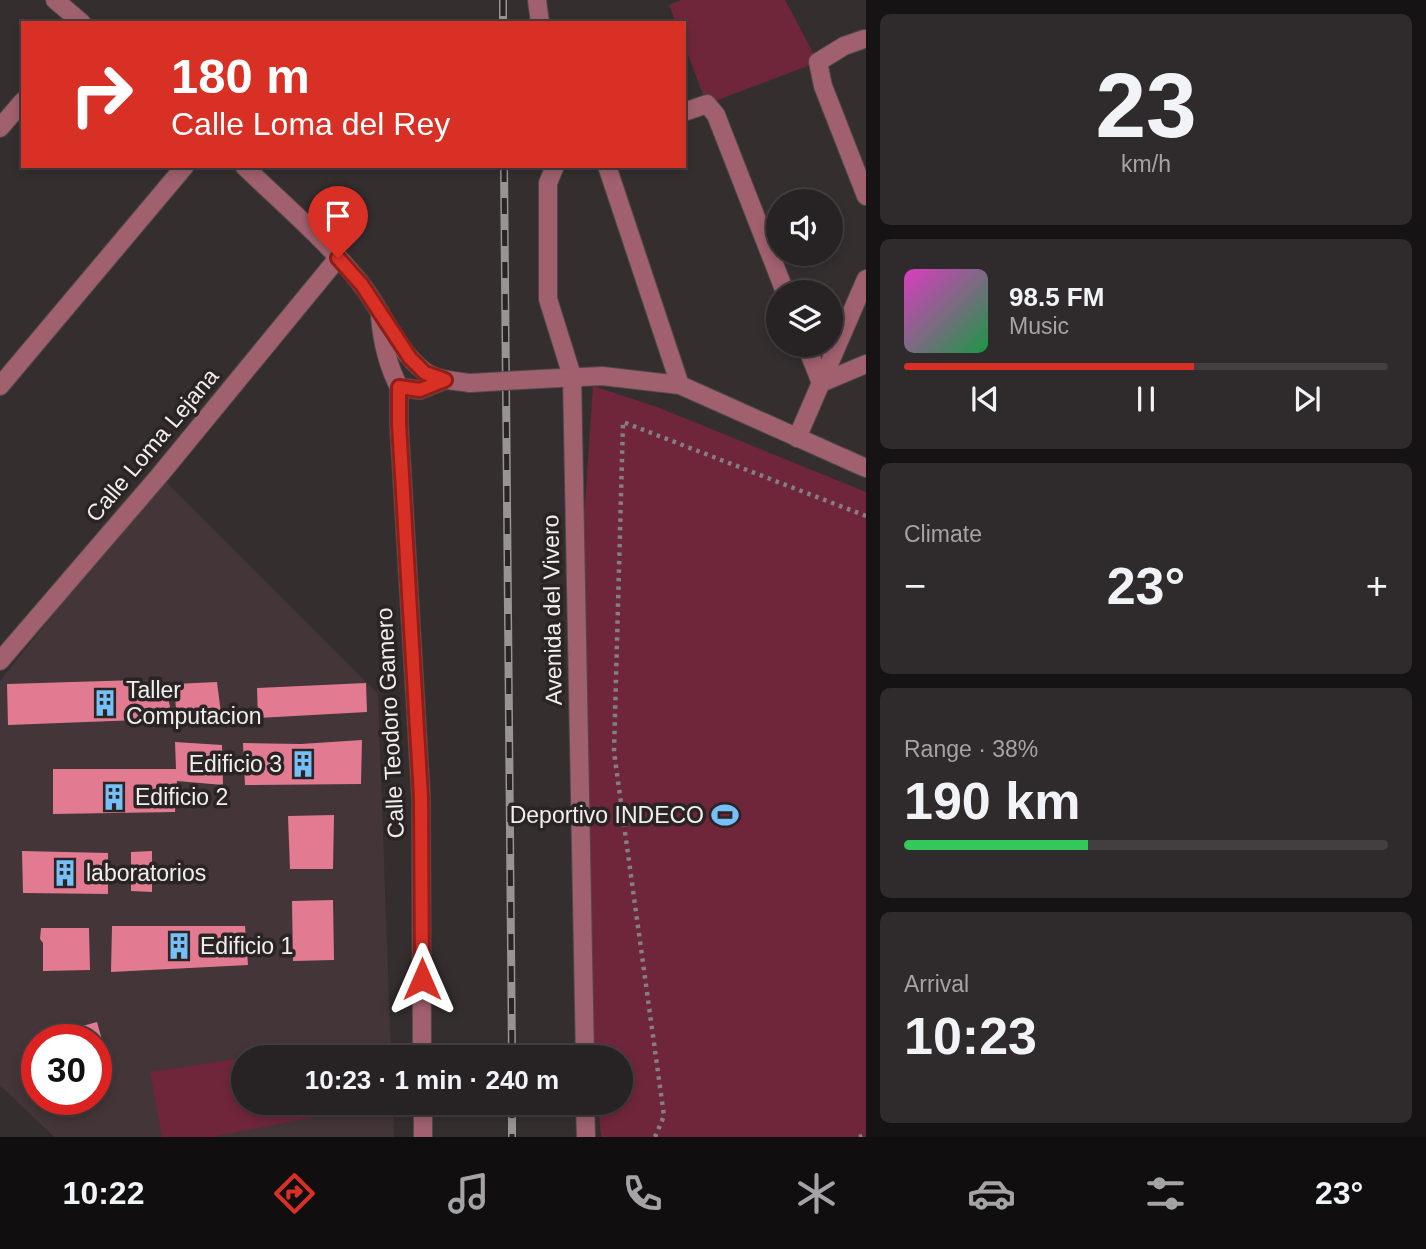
<!DOCTYPE html>
<meta charset="utf-8">
<style>
body{margin:0;font-family:Arial,sans-serif;background:#2f2a2b;color:#f1f3f6;height:100vh;display:flex;flex-direction:column;font-size:26px;white-space:nowrap}
*{box-sizing:border-box;margin:0}
p{font-size:23px;color:#a4a4a6}
.icon{flex:none;width:38px;height:38px;fill:none;stroke:currentColor;stroke-width:2;stroke-linecap:round;stroke-linejoin:round}
.map{position:relative;flex:1;overflow:hidden}
.side{display:flex;flex-direction:column;gap:14px;padding:14px;background:#151313;width:560px}
.side>*{flex:none}
.banner{position:absolute;left:21px;top:21px;width:665px;height:147px;border-radius:0px;box-shadow:0 4px 10px #0003,0 0 0 2px #433f41;background:#d93025;color:#fff;overflow:hidden}
.tools{position:absolute;left:766px;top:189px;display:grid;gap:14px}
.tools a{display:grid;place-items:center;width:77px;height:77px;border-radius:50%;background:#272223;box-shadow:0 4px 10px #0003,0 0 0 2px #433f41;font-size:35px}
.speed{position:absolute;left:21px;top:1024px;display:flex;gap:14px;font-size:35px;font-weight:700;text-align:center}
.speed>*{display:grid;place-content:center;width:91px;height:91px;border-radius:50%;background:#272223;box-shadow:0 4px 10px #0003,0 0 0 2px #433f41;line-height:1}
.speed .limit{border:10px solid #d22;background:#fff;color:#111}
.pin{position:absolute;display:grid;place-items:center;width:60px;height:60px;color:#fff;margin:-72px -30px;border-radius:50% 50% 50% 0;rotate:-45deg;box-shadow:0 0 7px #0007}
.pin .icon{rotate:45deg}
.me{position:absolute;width:77px;margin:-38px;rotate:0deg;stroke-linejoin:round;filter:drop-shadow(0 0 5px #0008)}
.turn{display:flex;align-items:center;gap:24px;height:147px;padding:0 35px;font-size:32px}
.turn .icon{width:91px;height:91px;stroke-width:2.5}
.turn b{display:block;font-size:49px;line-height:60px}
.big{font-size:52px;font-weight:600;line-height:1.1}
.side .widget{flex:1;display:flex;flex-direction:column;justify-content:center;gap:10px;min-width:0;padding:0 24px;border-radius:10px;background:#2f2a2b}
.side .dial{align-items:center;gap:0}
.dial b{font-size:91px;line-height:1}
.song{display:flex;align-items:center;gap:21px}
.cover{width:84px;height:84px;border-radius:10px;background:linear-gradient(135deg,hsl(310 70% 55%),hsl(140 70% 35%))}
.played{height:7px;border-radius:4px;background:linear-gradient(90deg,#d93025 60%,#433f41 60%)}
.keys{display:flex;justify-content:space-around;direction:ltr}
.heat{display:flex;justify-content:space-between;align-items:center;font-size:38px;direction:ltr}
.charge{height:10px;border-radius:5px;background:linear-gradient(90deg,#34c759 38%,#433f41 0)}
.trip{position:absolute;left:231px;top:1045px;width:402px;height:70px;border-radius:35px;background:#272223;box-shadow:0 4px 10px #0003,0 0 0 2px #433f41;font-weight:600;line-height:70px;text-align:center}
.tab-bar{display:flex;height:112px;justify-content:space-around;align-items:center;background:#100e0e;color:#a4a4a6}
.tab-bar .icon{width:49px;height:49px}
.tab-bar .active{color:#d93025}
.tab-bar b{font-size:32px;color:#f1f3f6}
main{display:flex;flex:1;min-height:0}
.map>svg:first-child{display:block}
.built{fill:#433538;fill-rule:evenodd}
.green{fill:#70263a}
.building{fill:#e27b92}
.lines{fill:none;stroke-linecap:round;stroke-linejoin:round}
.minor-casing{stroke:#4f494a;stroke-width:20}
.path{stroke:#847f80;stroke-width:4.5;stroke-dasharray:3.5 5;stroke-linecap:butt}
.minor{stroke:#a0606d;stroke-width:18}
.rail-casing{stroke:#989394;stroke-width:8}
.rail{stroke:#2a2425;stroke-width:5;stroke-dasharray:16;stroke-linecap:butt}
.minor-bridge-casing{stroke:#4f494a;stroke-width:20;stroke-linecap:butt}
.minor-bridge{stroke:#a0606d;stroke-width:18}
.route-casing{stroke:#8d1f18;stroke-width:18}
.route{stroke:#d93025;stroke-width:12}
.labels{text-anchor:middle;dominant-baseline:central;stroke-width:7;stroke-linejoin:round;paint-order:stroke}
.street-label{font-size:23px;fill:#f2eeee;stroke:#2a2425}
.poi-label{font-size:23px;fill:#f2eeee;stroke:#2a2425;text-anchor:start}
</style>
<main>
<div class="map">
<svg width="866" height="1137" viewBox="0 0 866 1137">
<rect width="100%" height="100%" fill="#342e2f"/>
<!-- built -->
<path class="built" d="M162,478L378,694L391,1057H243V1102L393,1103L394,1137H54L0,1085V681ZM37,1040H96V1099H37Z"/>
<!-- green -->
<g class="green">
<polygon points="681,0 785,0 818,62 707,104 684,45 684,23 676,23 669,5"/>
<polygon points="593,386 657,407 866,492 866,1137 601,1137 598,1103 621,1102 621,1057 594,1057 590,1005 577,625"/>
<polygon points="316,1047 319,1057 247,1057"/>
<polygon points="243,1058 243,1102 330,1103 333,1113 212,1137 162,1137 150,1072"/>
</g>
<!-- building -->
<g class="building">
<polygon points="138,680 138,687 166,688 172,716 139,720 8,725 7,684"/>
<polygon points="217,682 222,721 177,721 174,684"/>
<polygon points="366,683 367,712 258,718 257,688"/>
<polygon points="362,740 361,784 245,785 243,743 301,744"/>
<polygon points="175,742 222,745 223,785 177,781 175,812 53,814 53,769 176,769"/>
<polygon points="334,815 333,869 290,869 288,816"/>
<polygon points="22,851 108,853 108,894 23,893"/>
<polygon points="152,851 152,892 131,891 131,852"/>
<polygon points="333,900 334,960 293,961 292,901"/>
<polygon points="112,926 245,926 248,965 111,972"/>
<polygon points="41,928 89,928 90,970 43,971 43,943 40,939"/>
<polygon points="97,1022 104,1047 96,1049 96,1040 67,1040 64,1031"/>
</g>
<g class="lines">
<defs>
<g id="minor">
<polyline points="55,0 82,23"/>
<polyline points="537,0 540,23"/>
<polyline points="864,39 844,46 818,62 823,86 866,196"/>
<polyline points="684,112 707,104 716,115 785,292"/>
<polyline points="0,128 23,101"/>
<path d="M244,166C283,204 327,241 361,284C382,310 397,351 424,371C436,380 455,381 470,383"/>
<polyline points="555,166 548,183 548,299 572,376 585,1057"/>
<polyline points="607,166 680,385"/>
<path d="M380,316C382,341 387,364 399,387L420,390L445,380"/>
<polyline points="806,345 821,383 866,364"/>
<polyline points="540,379 602,376 680,385 866,468"/>
<polyline points="0,386 185,166"/>
<polyline points="399,387 399,424 421,797 422,1057"/>
<polyline points="797,438 866,279"/>
<polyline points="0,661 159,476 338,258"/>
<polyline points="423,1102 423,1137"/>
<polyline points="585,1102 586,1137"/>
</g>
</defs>
<!-- minor casing -->
<use href="#minor" class="minor-casing"/>
<!-- path -->
<g class="path">
<polyline points="655,1137 664,1116 614,752 623,422 866,516"/>
<polyline points="859,1137 866,1135"/>
</g>
<!-- minor -->
<use href="#minor" class="minor"/>
<defs>
<g id="rail">
<polyline points="503,0 503,23"/>
<polyline points="504,166 512,1057"/>
<polyline points="512,1102 512,1137"/>
</g>
</defs>
<!-- rail casing -->
<use href="#rail" class="rail-casing"/>
<!-- rail -->
<use href="#rail" class="rail"/>
<defs>
<polyline id="minor-bridge" points="470,383 540,379"/>
</defs>
<!-- minor-bridge casing -->
<use href="#minor-bridge" class="minor-bridge-casing"/>
<!-- minor-bridge -->
<use href="#minor-bridge" class="minor-bridge"/>
</g>
<g class="lines">
<defs>
<polyline id="route" points="338,258 362,285 410,358 425,373 445,380 420,390 399,387 399,424 421,797 422,979"/>
</defs>
<!-- route casing -->
<use href="#route" class="route-casing"/>
<!-- route -->
<use href="#route" class="route"/>
</g>
<!-- icons -->
<defs>
<symbol id="building-bare" viewBox="-9 -9 18 18"><path d="M-4-6H4V6H1V3H-1V6H-4ZM-2.5-4.3h1.7v1.8h-1.7ZM.8-4.3h1.7v1.8H.8ZM-2.5-1h1.7V.8h-1.7ZM.8-1h1.7V.8H.8Z" fill="#76c0f7" stroke="#2a2425" stroke-width="2.5" paint-order="stroke"/></symbol>
<symbol id="stadium-bare" viewBox="-9 -9 18 18"><path d="M0-5a6.5 5 0 1 0 0 10a6.5 5 0 1 0 0-10ZM-3.5-1.8h7v3.6h-7Z" fill="#76c0f7" stroke="#2a2425" stroke-width="2.5" paint-order="stroke"/></symbol>
</defs>
<g fill-rule="evenodd">
<use href="#building-bare" x="86" y="684" width="38" height="38"/>
<use href="#building-bare" x="284" y="745" width="38" height="38"/>
<use href="#building-bare" x="95" y="778" width="38" height="38"/>
<use href="#stadium-bare" x="706" y="796" width="38" height="38"/>
<use href="#building-bare" x="46" y="854" width="38" height="38"/>
<use href="#building-bare" x="160" y="927" width="38" height="38"/>
</g>
<g class="labels">
<!-- street labels -->
<g class="street-label">
<text transform="translate(152 445) rotate(-50)">Calle Loma Lejana</text>
<text transform="translate(552 610) rotate(-91)">Avenida del Vivero</text>
<text transform="translate(390 723) rotate(-93)">Calle Teodoro Gamero</text>
</g>
<!-- poi labels -->
<g class="poi-label">
<text x="126" y="690">Taller<tspan x="126" dy="26">Computacion</tspan></text>
<text x="282" y="764" text-anchor="end">Edificio 3</text>
<text x="135" y="797">Edificio 2</text>
<text x="704" y="815" text-anchor="end">Deportivo INDECO</text>
<text x="86" y="873">laboratorios</text>
<text x="200" y="946">Edificio 1</text>
</g>
</g>
</svg>
<div class="tools">
<a><svg class="icon" aria-label="sound" viewBox="0 0 24 24"><path d="M4 9h4l5-4v14l-5-4H4zM17 9q2 3 0 6"/></svg></a>
<a><svg class="icon" aria-label="layers" viewBox="0 0 24 24"><path d="M12 4l9 5-9 5-9-5zM3 14l9 5 9-5"/></svg></a>
</div>
<div class="speed"><div class="limit">30</div></div>
<div class="pin" style="left:338px;top:258px;background:#d93025"><svg class="icon" aria-label="arrive" viewBox="0 0 24 24"><path d="M6 21V4h12l-3 4 3 4H6"/></svg></div>
<svg class="me" style="left:422px;top:979px" viewBox="-20 -20 40 40"><path d="M0-17L14 15 0 8-14 15z" fill="#d93025" stroke="#fff" stroke-width="4"/></svg>
<div class="trip">10:23 · 1 min · 240 m</div>
<div class="banner">
<div class="turn"><svg class="icon" aria-label="right" viewBox="0 0 24 24"><path d="M7 20v-9h11M14 6l5 5-5 5"/></svg><div><b>180 m</b>Calle Loma del Rey</div></div>
</div>
</div>
<section class="side">
<div class="widget dial"><b>23</b><p>km/h</p></div>
<div class="widget">
<div class="song"><i class="cover"></i><div><b>98.5 FM</b><p>Music</p></div></div>
<div class="played"></div>
<div class="keys"><svg class="icon" aria-label="previous" viewBox="0 0 24 24"><path d="M18 5L8 12l10 7zM5 5v14"/></svg><svg class="icon" aria-label="pause" viewBox="0 0 24 24"><path d="M8 5v14M16 5v14"/></svg><svg class="icon" aria-label="next" viewBox="0 0 24 24"><path d="M6 5l10 7-10 7zM19 5v14"/></svg></div>
</div>
<div class="widget"><p>Climate</p>
<div class="heat"><a>−</a><b class="big">23°</b><a>+</a></div>
</div>
<div class="widget"><p>Range · 38%</p><b class="big">190 km</b><div class="charge"></div></div>
<div class="widget"><p>Arrival</p><b class="big">10:23</b></div>
</section>
</main>
<nav class="tab-bar">
<b>10:22</b>
<svg class="icon active" aria-label="directions" viewBox="0 0 24 24"><path d="M12 3l9 9-9 9-9-9zM9 14v-3h6M13 9l2 2-2 2"/></svg>
<svg class="icon" aria-label="music" viewBox="0 0 24 24"><path d="M9 18V5l10-2v13"/><circle cx="6" cy="18" r="3"/><circle cx="16" cy="16" r="3"/></svg>
<svg class="icon" aria-label="phone" viewBox="0 0 24 24"><path d="M5 4h4l2 5-3 2q2 4 5 5l2-3 5 2v4C11 20 4 13 5 4z"/></svg>
<svg class="icon" aria-label="climate" viewBox="0 0 24 24"><path d="M12 3v18M4 7l16 10M4 17L20 7"/></svg>
<svg class="icon" aria-label="car" viewBox="0 0 24 24"><path d="M5 17H2v-5l4-1 3-4h7l3 4 3 1v5h-3M9 17h6M6 11h13"/><circle cx="7" cy="17" r="2"/><circle cx="17" cy="17" r="2"/></svg>
<svg class="icon" aria-label="filters" viewBox="0 0 24 24"><path d="M4 7h16M4 17h16"/><circle cx="9" cy="7" r="2"/><circle cx="15" cy="17" r="2"/></svg>
<b>23°</b>
</nav>
